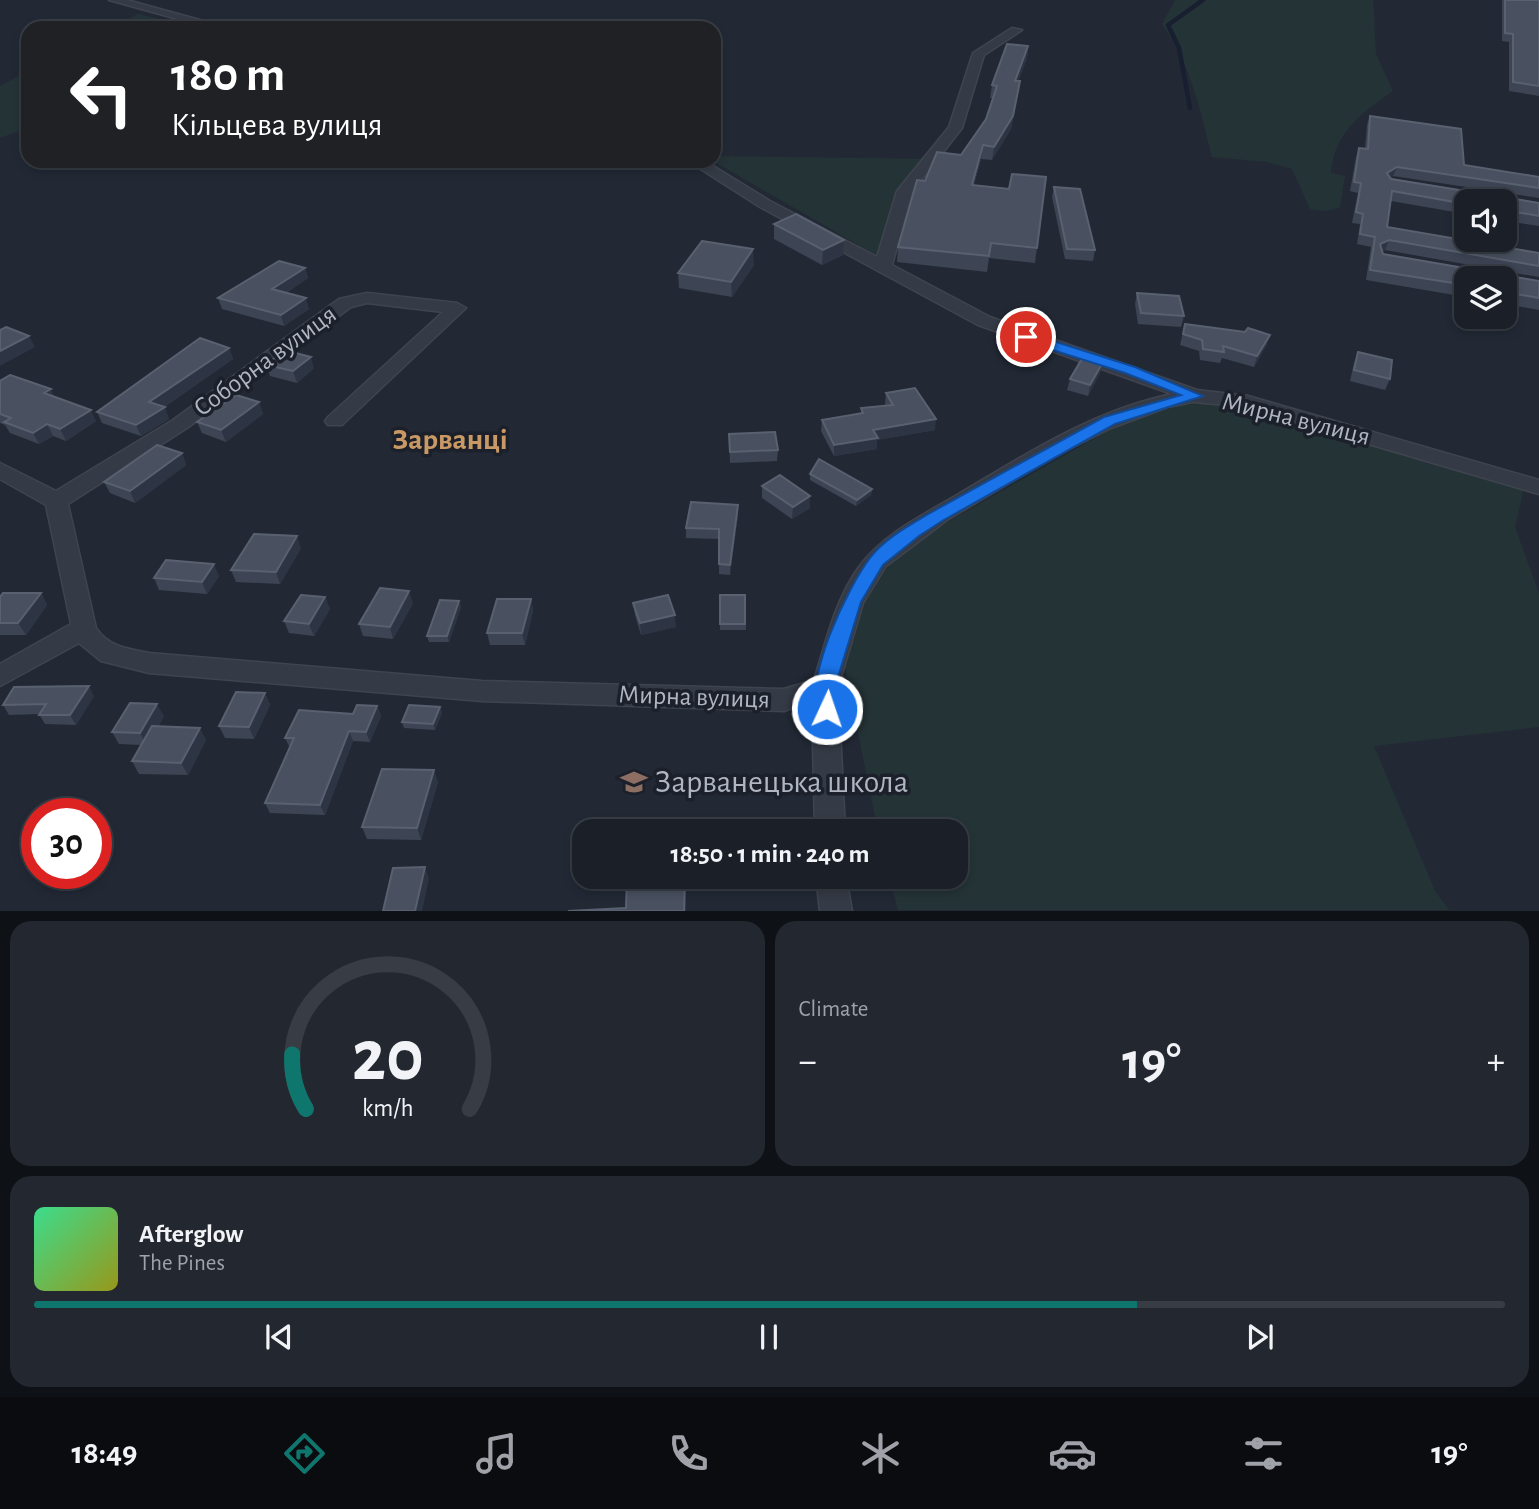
<!DOCTYPE html>
<meta charset="utf-8">
<style>
body{margin:0;font-family:"Alegreya Sans",sans-serif;background:#232730;color:#f1f3f6;height:100vh;display:flex;flex-direction:column;font-size:26px;white-space:nowrap}
*{box-sizing:border-box;margin:0}
p{font-size:23px;color:#9fa2a8}
.icon{flex:none;width:38px;height:38px;fill:none;stroke:currentColor;stroke-width:2;stroke-linecap:round;stroke-linejoin:round}
.map{position:relative;height:911px;overflow:hidden}
.drawer{display:flex;flex-direction:column;gap:10px;padding:10px;background:#0e1116;flex:1}
.drawer>*{flex:none}
.hud{position:absolute;left:21px;top:21px;width:700px;height:147px;border-radius:21px;box-shadow:0 4px 10px #0003,0 0 0 2px #383d45;background:#202124;color:#fff;overflow:hidden}
.fabs{position:absolute;left:1454px;top:189px;display:grid;gap:14px}
.fabs a{display:grid;place-items:center;width:63px;height:63px;border-radius:14px;background:#1a1f28;box-shadow:0 4px 10px #0003,0 0 0 2px #383d45;font-size:35px}
.speed{position:absolute;left:21px;top:798px;display:flex;gap:14px;font-size:35px;font-weight:700;text-align:center}
.speed>*{display:grid;place-content:center;width:91px;height:91px;border-radius:50%;background:#1a1f28;box-shadow:0 4px 10px #0003,0 0 0 2px #383d45;line-height:1}
.speed .limit{border:10px solid #d22;background:#fff;color:#111}
.pin{position:absolute;display:grid;place-items:center;width:60px;height:60px;color:#fff;margin:-30px;border:4px solid #fff;border-radius:50%;box-shadow:0 2px 7px #0007}
.me{position:absolute;width:77px;margin:-38px;rotate:3deg;stroke-linejoin:round;filter:drop-shadow(0 0 5px #0008)}
.turn{display:flex;align-items:center;gap:24px;height:147px;padding:0 35px;font-size:32px}
.turn .icon{width:91px;height:91px;stroke-width:2.5}
.turn b{display:block;font-size:49px;line-height:60px}
.big{font-size:52px;font-weight:700;line-height:1.1}
.drawer .tile{flex:1;display:flex;flex-direction:column;justify-content:center;gap:10px;min-width:0;padding:0 24px;border-radius:21px;background:#232730}
.drawer .dial{align-items:center;gap:0}
.dial svg{height:182px;overflow:visible;fill:none;stroke:#383d45;stroke-width:7;stroke-linecap:round;text-anchor:middle}
.dial text{fill:#f1f3f6;stroke:none}
.song{display:flex;align-items:center;gap:21px}
.cover{width:84px;height:84px;border-radius:10px;background:linear-gradient(135deg,hsl(150 70% 55%),hsl(60 70% 35%))}
.played{height:7px;border-radius:4px;background:linear-gradient(90deg,#0f766e 75%,#383d45 75%)}
.keys{display:flex;justify-content:space-around;direction:ltr}
.heat{display:flex;justify-content:space-between;align-items:center;font-size:38px;direction:ltr}
.drawer .tiles{flex:1;display:grid;gap:10px;grid-template-columns:1fr 1fr}
.tile:last-child{grid-column:span 2}
.trip{position:absolute;left:572px;top:819px;width:396px;height:70px;border-radius:21px;background:#1a1f28;box-shadow:0 4px 10px #0003,0 0 0 2px #383d45;font-weight:700;line-height:70px;text-align:center}
.dock{display:flex;height:112px;justify-content:space-around;align-items:center;background:#0a0c10;color:#9fa2a8}
.dock .icon{width:49px;height:49px}
.dock .selected{color:#0f766e}
.dock b{font-size:32px;color:#f1f3f6}
.map>svg:first-child{display:block}
.green{fill:#243336}
.lines{fill:none;stroke-linecap:round;stroke-linejoin:round}
.stream{stroke:#171f31;stroke-width:4.5}
.street-casing{stroke:#3f444f;stroke-width:3}
.street{fill:#353b46;fill-rule:evenodd}
.wall{fill:#3d4454;fill-rule:evenodd}
.shaded-wall{fill:#2d3443}
.building{fill:#495160;stroke:#59606f;stroke-width:2}
.route{fill:#1a73e8;stroke:#114b97;stroke-width:2}
.labels{text-anchor:middle;dominant-baseline:central;stroke-width:7;stroke-linejoin:round;paint-order:stroke}
.street-label{font-size:26px;fill:#b0b5c2;stroke:#1b202a}
.quarter-label{font-size:30px;font-weight:bold;fill:#c89865;stroke:#1b202a}
.near-poi-label{font-size:32px;fill:#b0b5c2;stroke:#1b202a;text-anchor:start}
</style>
<div class="map">
<svg width="1539" height="911" viewBox="0 0 1539 911">
<rect width="100%" height="100%" fill="#222935"/>
<!-- green -->
<g class="green">
<path d="M1175,0H1373L1376,54L1393,91C1362,113 1334,132 1331,173L1345,176L1340,207L1326,211L1310,209L1292,169L1267,162L1212,157C1200,109 1191,65 1162,24Z"/>
<polygon points="138,14 201,28 110,28"/>
<polygon points="28,71 28,128 0,138 0,86"/>
<polygon points="714,156 936,159 909,191 888,262 713,161"/>
<polygon points="1220,403 1242,406 1524,488 1515,527 1539,593 1539,727 1374,746 1435,891 1449,910 898,910 889,877 956,877 956,831 878,831 844,664 862,605 889,565 921,537 1118,425 1180,405"/>
</g>
<g class="lines">
<!-- stream -->
<polyline class="stream" points="1190,108 1179,48 1168,25 1203,0"/>
<defs>
<g id="street">
<polygon points="109,0 127,0 229,28 210,28"/>
<path d="M1012,28L1022,30L984,55L962,128L912,192L892,265L990,317L1197,390L1248,396L1539,480V494L1239,406L1193,402L1168,407L1111,428L1051,458L947,520L886,566L863,603L838,687L845,831H815L812,701L784,711L482,701L149,673L101,661L79,643L0,686V664L71,624L46,505L0,479V463L56,491L173,420L339,299L367,293L457,303L466,308L342,425H328L325,421L328,417L443,312L367,303L351,307L187,428L68,504L96,628C109,647 128,649 149,653L482,681L784,689L814,680C826,642 835,600 859,567C883,534 923,515 957,495C1024,455 1094,410 1172,394L978,325L760,207L688,161H705L770,201L877,257L897,191L949,127L973,53Z"/>
<polygon points="816,877 846,877 852,911 820,911"/>
</g>
</defs>
<!-- street casing -->
<use href="#street" class="street-casing"/>
<!-- street -->
<use href="#street" class="street"/>
</g>
<!-- wall -->
<g class="wall">
<polygon points="1502,0 1539,0 1539,96 1509,91 1509,42 1502,41"/>
<polygon points="1028,46 1027,58 1018,81 1020,81 1018,94 1011,129 992,160 981,159 974,185 1037,248 1035,263 989,258 987,272 897,262 898,247 925,181 961,155 986,119 993,98 990,98 992,85"/>
<path d="M1370,116L1464,165L1539,177V198L1393,176L1391,178L1539,203V226L1505,221V201H1466V214L1391,201L1387,227L1539,253V277L1508,272L1509,276L1539,281V310L1505,304V278H1466V297L1366,280L1371,247L1357,244L1360,224L1352,223L1358,193L1350,191L1356,157L1359,148H1365L1367,125ZM1385,250L1498,270H1476L1383,254L1382,252Z"/>
<polygon points="1054,187 1095,250 1093,261 1065,259 1052,197"/>
<polygon points="774,224 844,240 843,255 822,265 774,239"/>
<polygon points="754,265 732,297 679,288 678,273"/>
<polygon points="305,268 308,278 286,293 309,309 284,326 222,309 218,298"/>
<polygon points="1137,293 1184,316 1181,327 1138,324 1135,304"/>
<polygon points="1185,324 1270,335 1266,346 1254,367 1222,358 1220,363 1200,360 1199,351 1180,345"/>
<polygon points="229,348 233,359 164,407 169,419 141,436 102,423 97,412"/>
<polygon points="1358,352 1390,379 1385,390 1350,381 1354,363"/>
<polygon points="1103,362 1100,373 1088,396 1067,390 1070,379"/>
<polygon points="266,365 314,368 297,383 270,376"/>
<polygon points="0,381 55,397 96,421 66,441 53,436 39,444 10,433 5,425 0,423"/>
<polygon points="886,393 935,430 877,440 877,449 834,456 821,431 822,420 861,413 861,408 886,406 885,404"/>
<polygon points="259,402 263,414 226,442 202,433 197,422"/>
<polygon points="729,434 778,450 777,461 730,463"/>
<polygon points="182,453 186,465 135,503 110,493 104,482"/>
<polygon points="810,474 872,489 871,495 856,506 810,480"/>
<polygon points="762,486 810,496 810,508 792,519 762,498"/>
<polygon points="738,505 738,515 730,575 719,574 719,539 686,538 686,528"/>
<polygon points="301,548 280,584 236,582 231,570"/>
<polygon points="219,576 207,594 159,590 154,578"/>
<polygon points="41,593 47,605 26,635 0,635 0,597"/>
<polygon points="745,595 746,630 720,630 720,624"/>
<polygon points="325,597 330,609 314,636 289,633 284,621"/>
<polygon points="531,599 533,611 525,645 490,645 487,633"/>
<polygon points="459,601 461,607 449,642 429,642 427,636"/>
<polygon points="413,603 393,639 363,636 359,624"/>
<polygon points="633,603 676,627 641,635 635,615"/>
<polygon points="265,693 270,705 254,739 225,738 219,726"/>
<polygon points="94,696 76,725 45,724 39,714 9,715 3,705"/>
<polygon points="377,706 381,716 370,742 353,741 325,815 270,813 265,803 290,748 285,738"/>
<polygon points="440,707 442,713 435,730 404,728 402,722"/>
<polygon points="164,716 158,727 206,740 188,775 139,774 132,761 141,745 119,744 112,732"/>
<polygon points="438,782 421,840 367,839 362,827"/>
</g>
<!-- shaded-wall -->
<g class="shaded-wall">
<polygon points="1028,46 1027,58 1013,94 1015,81"/>
<polygon points="1020,81 1011,129 992,160 994,147"/>
<polygon points="983,145 981,159 970,199 972,185"/>
<polygon points="1397,167 1393,176 1383,182 1387,173"/>
<polygon points="844,240 843,255 822,265 823,250"/>
<polygon points="1389,240 1385,250 1376,254 1380,244"/>
<polygon points="753,249 754,265 732,297 731,282"/>
<polygon points="305,268 308,278 276,299 272,289"/>
<polygon points="306,298 309,309 284,326 281,315"/>
<polygon points="1270,335 1266,346 1254,367 1257,356"/>
<polygon points="29,336 35,347 0,366 0,351"/>
<polygon points="229,348 233,359 156,412 165,407 169,419 141,436 136,425 149,402"/>
<polygon points="311,357 314,368 297,383 293,371"/>
<polygon points="1103,362 1100,373 1088,396 1090,385"/>
<polygon points="51,389 56,400 44,393"/>
<polygon points="259,402 263,414 226,442 221,430"/>
<polygon points="91,410 96,421 66,441 60,429"/>
<polygon points="936,419 935,430 877,440 877,449 834,456 834,445 873,430"/>
<polygon points="47,424 53,436 39,444 33,433"/>
<polygon points="182,453 186,465 135,503 130,491"/>
<polygon points="872,489 871,495 856,506 857,500"/>
<polygon points="810,496 810,508 792,519 793,507"/>
<polygon points="738,505 738,515 730,575 730,565"/>
<polygon points="297,536 301,548 280,584 276,572"/>
<polygon points="214,564 219,576 207,594 202,582"/>
<polygon points="409,591 413,603 393,639 390,627"/>
<polygon points="41,593 47,605 26,635 18,623"/>
<polygon points="325,597 330,609 314,636 309,624"/>
<polygon points="531,599 533,611 525,645 522,633"/>
<polygon points="459,601 461,607 449,642 447,636"/>
<polygon points="675,615 676,627 641,635 640,623"/>
<polygon points="89,686 94,696 76,725 70,715"/>
<polygon points="265,693 270,705 254,739 249,727"/>
<polygon points="157,704 164,716 147,746 140,733"/>
<polygon points="377,706 381,716 370,742 366,732"/>
<polygon points="440,707 442,713 435,730 433,724"/>
<polygon points="200,728 206,740 188,775 181,763"/>
<polygon points="349,731 353,741 325,815 320,805"/>
<polygon points="434,770 438,782 421,840 417,828"/>
<polygon points="425,867 429,879 422,911 415,911"/>
<polygon points="685,877 686,877 686,911 684,911"/>
</g>
<!-- building -->
<g class="building">
<polygon points="1505,0 1539,0 1539,86 1513,82 1513,34 1505,33"/>
<polygon points="1007,44 1028,46 1015,81 1020,81 1013,116 994,147 983,145 972,185 1009,189 1012,174 1046,177 1037,248 991,243 989,256 898,247 917,180 925,181 937,152 961,155 986,119 997,86 992,85"/>
<polygon points="1370,116 1461,129 1464,165 1539,177 1539,188 1397,167 1387,173 1391,179 1484,194 1507,194 1509,198 1539,203 1539,216 1505,210 1505,201 1466,201 1466,204 1392,191 1387,227 1539,253 1539,266 1389,240 1380,244 1383,254 1476,270 1507,270 1509,276 1539,281 1539,298 1505,292 1505,278 1466,278 1466,285 1370,270 1375,237 1360,234 1363,214 1356,212 1361,183 1354,182 1359,148 1368,149"/>
<polygon points="1054,187 1080,189 1095,250 1067,249"/>
<polygon points="796,214 844,240 823,250 774,224"/>
<polygon points="702,241 753,249 731,282 678,273"/>
<polygon points="279,261 305,268 272,289 306,298 281,315 218,298"/>
<polygon points="1137,293 1179,296 1184,316 1141,313"/>
<polygon points="1185,324 1245,332 1248,328 1270,335 1257,356 1223,346 1224,352 1203,349 1202,340 1183,334"/>
<polygon points="6,327 29,336 0,351 0,330"/>
<polygon points="200,338 229,348 149,402 165,407 136,425 97,412"/>
<polygon points="284,350 311,357 293,371 266,365"/>
<polygon points="1358,352 1392,360 1390,379 1354,370"/>
<polygon points="1083,357 1103,362 1090,385 1070,379"/>
<polygon points="10,375 51,389 44,393 91,410 60,429 47,424 33,433 4,422 11,418 0,414 0,381"/>
<polygon points="915,388 936,419 873,430 878,438 834,445 822,420 863,413 861,408 893,405 886,393"/>
<polygon points="236,395 259,402 221,430 197,422"/>
<polygon points="775,432 778,450 730,452 729,434"/>
<polygon points="157,445 182,453 130,491 104,482"/>
<polygon points="819,459 872,489 857,500 810,474"/>
<polygon points="780,475 810,496 793,507 762,486"/>
<polygon points="691,502 738,505 730,565 719,564 719,529 686,528"/>
<polygon points="254,534 297,536 276,572 231,570"/>
<polygon points="166,560 214,564 202,582 154,578"/>
<polygon points="380,588 409,591 390,627 359,624"/>
<polygon points="3,593 41,593 18,623 0,623 0,597"/>
<polygon points="301,595 325,597 309,624 284,621"/>
<polygon points="668,595 675,615 640,623 633,603"/>
<rect x="720" y="595" width="25" height="29"/>
<polygon points="497,599 531,599 522,633 487,633"/>
<polygon points="440,600 459,601 447,636 427,636"/>
<polygon points="89,686 70,715 39,715 46,704 3,705 14,687"/>
<polygon points="236,692 265,693 249,727 219,726"/>
<polygon points="130,703 157,704 140,733 112,732"/>
<polygon points="357,705 377,706 366,732 349,731 320,805 265,803 294,738 285,738 299,710 353,714"/>
<polygon points="409,705 440,707 433,724 402,722"/>
<polygon points="152,726 200,728 181,763 132,761"/>
<polygon points="382,769 434,770 417,828 362,827"/>
<polygon points="425,867 415,911 383,911 393,868"/>
<polygon points="627,877 685,877 684,911 568,911 626,908"/>
</g>
<!-- route -->
<path class="route" d="M1021,334H1031L1135,367L1203,396L1115,424L942,521L919,536L883,565L861,602L835,687L837,709L834,714H820C802,681 848,587 870,558C884,539 910,525 930,513L1104,417L1181,395L1125,373L1021,340Z"/>
<!-- icons -->
<defs>
<symbol id="school-bare" viewBox="-9 -9 18 18"><path d="M0-5L7-2L0 1L-7-2ZM-4 1L0 2.5L4 1V4Q0 6-4 4Z" fill="#8d6e63" stroke="#1b202a" stroke-width="2.5" paint-order="stroke"/></symbol>
</defs>
<g fill-rule="evenodd">
<use href="#school-bare" x="615" y="763" width="38" height="38"/>
</g>
<g class="labels">
<!-- street labels -->
<g class="street-label">
<text transform="translate(265 361) rotate(-36)">Соборна вулиця</text>
<text transform="translate(1296 419) rotate(14)">Мирна вулиця</text>
<text transform="translate(694 697) rotate(2)">Мирна вулиця</text>
</g>
<!-- quarter labels -->
<g class="quarter-label">
<text x="450" y="440">Зарванці</text>
</g>
<!-- near-poi labels -->
<g class="near-poi-label">
<text x="655" y="782">Зарванецька школа</text>
</g>
</g>
</svg>
<div class="fabs">
<a><svg class="icon" aria-label="sound" viewBox="0 0 24 24"><path d="M4 9h4l5-4v14l-5-4H4zM17 9q2 3 0 6"/></svg></a>
<a><svg class="icon" aria-label="layers" viewBox="0 0 24 24"><path d="M12 4l9 5-9 5-9-5zM3 14l9 5 9-5"/></svg></a>
</div>
<div class="speed"><div class="limit">30</div></div>
<div class="pin" style="left:1026px;top:337px;background:#d93025"><svg class="icon" aria-label="arrive" viewBox="0 0 24 24"><path d="M6 21V4h12l-3 4 3 4H6"/></svg></div>
<svg class="me" style="left:827px;top:709px" viewBox="-20 -20 40 40"><circle r="17" fill="#1a73e8" stroke="#fff" stroke-width="3"/><path d="M0-11L8 9 0 5-8 9z" fill="#fff"/></svg>
<div class="trip">18:50 · 1 min · 240 m</div>
<div class="hud">
<div class="turn"><svg class="icon" aria-label="left" viewBox="0 0 24 24"><path d="M17 20v-9H6M10 6l-5 5 5 5"/></svg><div><b>180 m</b>Кільцева вулиця</div></div>
</div>
</div>
<section class="drawer">
<div class="tiles">
<div class="tile dial"><svg viewBox="0 0 100 80">
<path d="M14 69A42 42 0 1 1 86 69"/>
<path d="M14 69A42 42 0 0 1 8 45" stroke="#0f766e"/>
<text x="50" y="56" font-size="32" font-weight="700">20</text>
<text x="50" y="72" font-size="11">km/h</text>
</svg></div>
<div class="tile"><p>Climate</p>
<div class="heat"><a>−</a><b class="big">19°</b><a>+</a></div>
</div>
<div class="tile">
<div class="song"><i class="cover"></i><div><b>Afterglow</b><p>The Pines</p></div></div>
<div class="played"></div>
<div class="keys"><svg class="icon" aria-label="previous" viewBox="0 0 24 24"><path d="M18 5L8 12l10 7zM5 5v14"/></svg><svg class="icon" aria-label="pause" viewBox="0 0 24 24"><path d="M8 5v14M16 5v14"/></svg><svg class="icon" aria-label="next" viewBox="0 0 24 24"><path d="M6 5l10 7-10 7zM19 5v14"/></svg></div>
</div>
</div>
</section>
<nav class="dock">
<b>18:49</b>
<svg class="icon selected" aria-label="directions" viewBox="0 0 24 24"><path d="M12 3l9 9-9 9-9-9zM9 14v-3h6M13 9l2 2-2 2"/></svg>
<svg class="icon" aria-label="music" viewBox="0 0 24 24"><path d="M9 18V5l10-2v13"/><circle cx="6" cy="18" r="3"/><circle cx="16" cy="16" r="3"/></svg>
<svg class="icon" aria-label="phone" viewBox="0 0 24 24"><path d="M5 4h4l2 5-3 2q2 4 5 5l2-3 5 2v4C11 20 4 13 5 4z"/></svg>
<svg class="icon" aria-label="climate" viewBox="0 0 24 24"><path d="M12 3v18M4 7l16 10M4 17L20 7"/></svg>
<svg class="icon" aria-label="car" viewBox="0 0 24 24"><path d="M5 17H2v-5l4-1 3-4h7l3 4 3 1v5h-3M9 17h6M6 11h13"/><circle cx="7" cy="17" r="2"/><circle cx="17" cy="17" r="2"/></svg>
<svg class="icon" aria-label="filters" viewBox="0 0 24 24"><path d="M4 7h16M4 17h16"/><circle cx="9" cy="7" r="2"/><circle cx="15" cy="17" r="2"/></svg>
<b>19°</b>
</nav>
